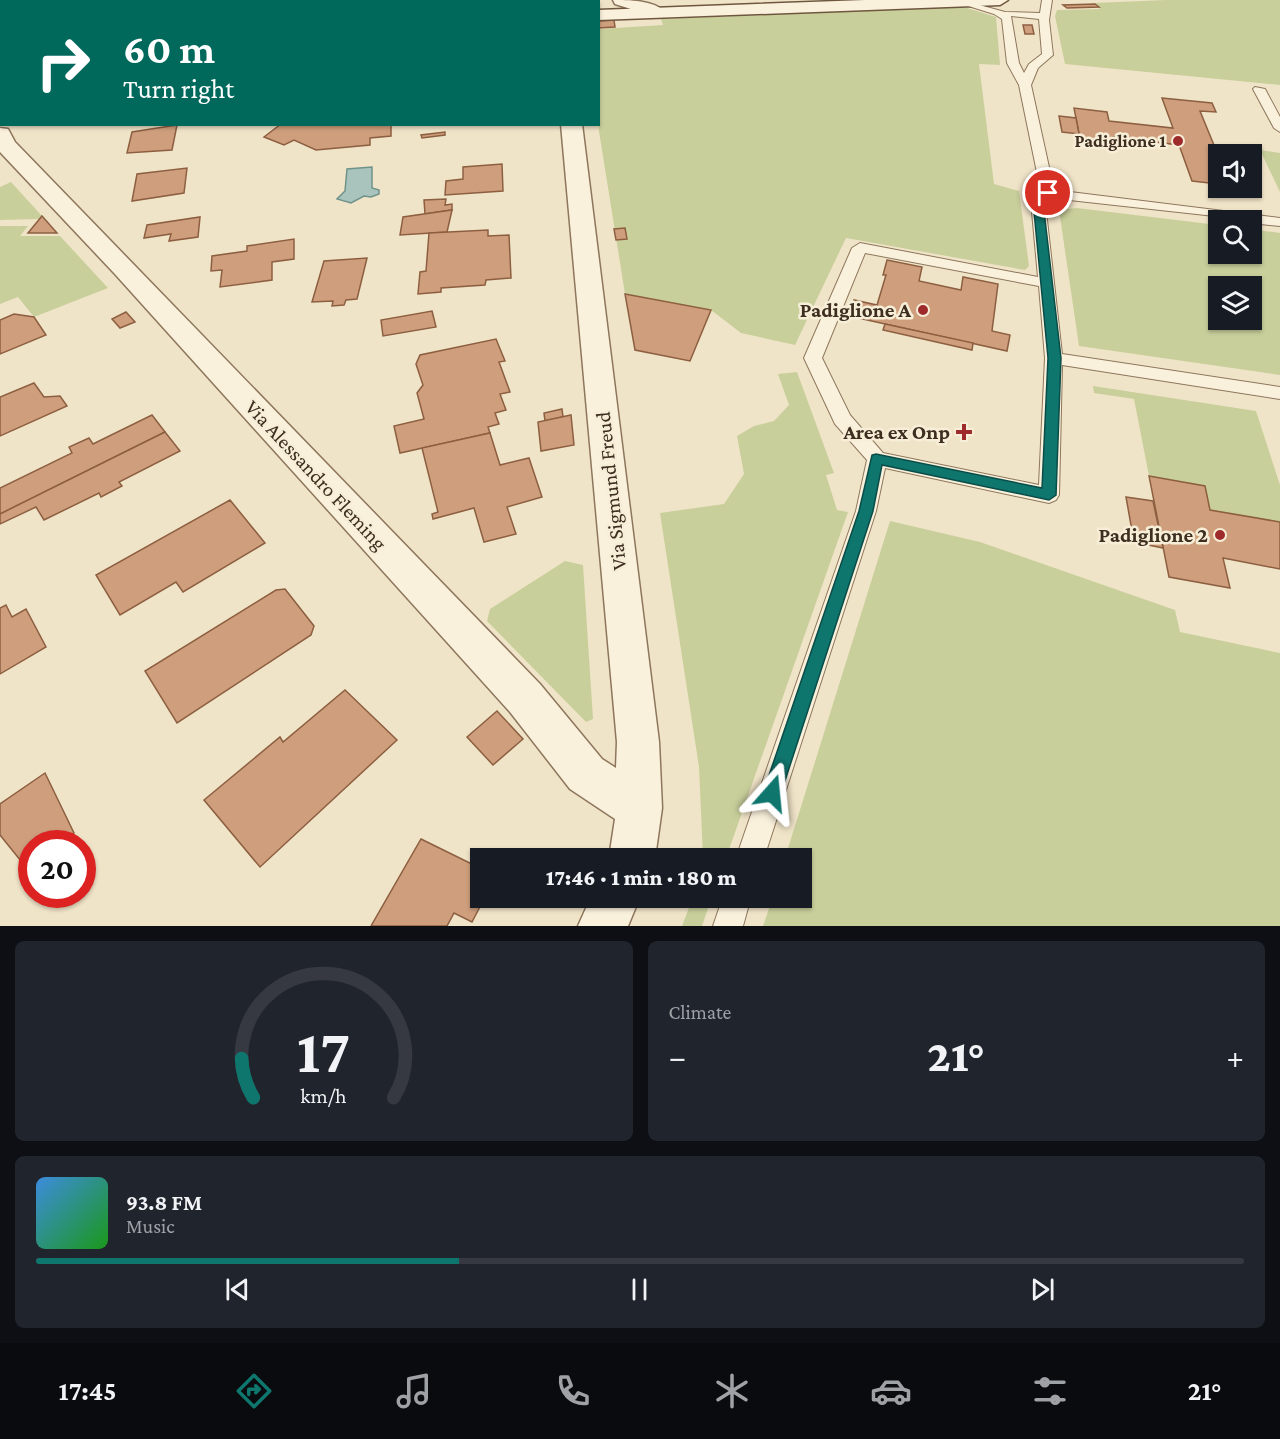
<!DOCTYPE html>
<meta charset="utf-8">
<style>
body{margin:0;font-family:"Crimson Pro",serif;background:#20242c;color:#f1f3f6;height:100vh;display:flex;flex-direction:column;font-size:22px;white-space:nowrap}
*{box-sizing:border-box;margin:0}
p{font-size:20px;color:#9ea1a6}
.icon{flex:none;width:33px;height:33px;fill:none;stroke:currentColor;stroke-width:2;stroke-linecap:round;stroke-linejoin:round}
.map{position:relative;height:926px;overflow:hidden}
.sheet{display:flex;flex-direction:column;gap:15px;padding:15px;background:#0d0f14;flex:1}
.sheet>*{flex:none}
.top-card{position:absolute;left:0px;top:0px;width:600px;height:126px;box-shadow:0 2px 4px #0004;background:#00695c;color:#fff;overflow:hidden}
.buttons{position:absolute;left:1208px;top:144px;display:grid;gap:12px}
.buttons a{display:grid;place-items:center;width:54px;height:54px;border-radius:0px;background:#171b24;box-shadow:0 2px 4px #0004;font-size:30px}
.speed{position:absolute;left:18px;top:830px;display:flex;gap:12px;font-size:30px;font-weight:700;text-align:center}
.speed>*{display:grid;place-content:center;width:78px;height:78px;border-radius:50%;background:#171b24;box-shadow:0 2px 4px #0004;line-height:1}
.speed .limit{border:9px solid #d22;background:#fff;color:#111}
.pin{position:absolute;display:grid;place-items:center;width:51px;height:51px;color:#fff;margin:-26px;border:3px solid #fff;border-radius:50%;box-shadow:0 2px 6px #0007}
.me{position:absolute;width:66px;margin:-33px;rotate:18deg;stroke-linejoin:round;filter:drop-shadow(0 0 4px #0008)}
.turn{display:flex;align-items:center;gap:21px;height:126px;padding:0 24px;font-size:27px}
.turn .icon{width:78px;height:78px;stroke-width:2.5}
.turn b{display:block;font-size:42px;line-height:51px}
.big{font-size:45px;font-weight:800;line-height:1.1}
.sheet .widget{flex:1;display:flex;flex-direction:column;justify-content:center;gap:9px;min-width:0;padding:0 21px;border-radius:9px;background:#20242c}
.sheet .dial{align-items:center;gap:0}
.dial svg{height:156px;overflow:visible;fill:none;stroke:#363941;stroke-width:7;stroke-linecap:round;text-anchor:middle}
.dial text{fill:#f1f3f6;stroke:none}
.song{display:flex;align-items:center;gap:18px}
.cover{width:72px;height:72px;border-radius:9px;background:linear-gradient(135deg,hsl(210 70% 55%),hsl(120 70% 35%))}
.played{height:6px;border-radius:3px;background:linear-gradient(90deg,#0f766e 35%,#363941 35%)}
.keys{display:flex;justify-content:space-around;direction:ltr}
.heat{display:flex;justify-content:space-between;align-items:center;font-size:33px;direction:ltr}
.sheet .tiles{flex:1;display:grid;gap:15px;grid-template-columns:1fr 1fr}
.widget:last-child{grid-column:span 2}
.trip{position:absolute;left:470px;top:848px;width:342px;height:60px;border-radius:0px;background:#171b24;box-shadow:0 2px 4px #0004;font-weight:800;line-height:60px;text-align:center}
.dock{display:flex;height:96px;justify-content:space-around;align-items:center;background:#090b0e;color:#9ea1a6}
.dock .icon{width:42px;height:42px}
.dock .selected{color:#0f766e}
.dock b{font-size:27px;color:#f1f3f6}
.map>svg:first-child{display:block}
.green{fill:#c9cf9b;fill-rule:evenodd}
.water{fill:#a9c4bc;stroke:#6f938a;stroke-width:1.5}
.building{fill:#cf9f7d;stroke:#8d5f41;stroke-width:1.5}
.lines{fill:none;stroke-linecap:round;stroke-linejoin:round}
.lane-casing{stroke:#8d765c;stroke-width:2}
.street-casing{stroke:#8d765c;stroke-width:3}
.secondary-casing{stroke:#6f573f;stroke-width:3}
.lane{fill:#faf1dc;fill-rule:evenodd}
.street{fill:#faf1dc;fill-rule:evenodd}
.secondary{fill:#faf1dc;fill-rule:evenodd}
.route{fill:#0f766e;stroke:#0a4d48;stroke-width:1.5}
.poi-dot{fill:#9e2a2b;stroke:#f7eed8;stroke-width:2}
.labels{text-anchor:middle;dominant-baseline:central;stroke-width:5;stroke-linejoin:round;paint-order:stroke}
.far-poi-label{font-size:18px;font-weight:bold;fill:#3d2e20;stroke:#f7eed8;text-anchor:end}
.poi-label{font-size:21px;font-weight:bold;fill:#3d2e20;stroke:#f7eed8;text-anchor:end}
.street-label{font-size:21px;fill:#3d2e20;stroke:#f7eed8}
</style>
<div class="map">
<svg width="1280" height="926" viewBox="0 0 1280 926">
<rect width="100%" height="100%" fill="#f0e4c8"/>
<!-- green -->
<g class="green">
<polygon points="194,0 454,0 459,1 197,2"/>
<polygon points="1166,0 1280,0 1280,85 1065,64 1055,16 1057,10 1100,9 1093,3"/>
<polygon points="964,7 996,17 1000,65 979,64 994,184 1019,191 1029,266 1025,270 846,238 795,345 741,333 711,310 625,294 598,125 599,29 663,25 661,19"/>
<polygon points="1260,150 1280,153 1280,192"/>
<polygon points="11,182 42,216 39,219 0,220 0,187"/>
<path d="M1077,208L1218,225V254H1251V229L1280,233V375L1079,346L1059,210ZM1218,286H1251V320H1218Z"/>
<polygon points="0,226 28,226 20,236 60,236 108,288 34,317 18,297 0,304"/>
<polygon points="797,372 834,473 826,475 837,510 848,512 726,858 703,858 699,767 660,513 724,504 744,474 737,436 754,426 774,421 789,405 778,374"/>
<polygon points="1093,386 1256,411 1280,485 1280,522 1210,510 1204,486 1149,476 1134,399 1094,393"/>
<polygon points="890,521 980,542 1175,610 1180,632 1280,653 1280,926 763,926 773,897 801,897 801,858 785,858"/>
<polygon points="565,561 583,565 593,719 586,722 487,621 490,609"/>
<polygon points="693,897 712,897 702,926 682,926"/>
</g>
<!-- water -->
<polygon class="water" points="372,167 372,188 379,190 379,194 371,197 364,196 351,203 337,199 345,191 347,169"/>
<!-- building -->
<g class="building">
<polygon points="20,0 84,0 22,2"/>
<polygon points="1095,4 1099,7 1067,8 1063,5"/>
<polygon points="614,20 615,27 598,28 598,21"/>
<polygon points="1023,25 1032,25 1034,34 1025,34"/>
<polygon points="1162,98 1212,103 1216,112 1200,111 1218,155 1218,184 1192,181 1179,145 1113,137 1116,148 1081,144 1074,108 1107,112 1109,121 1173,128"/>
<polygon points="1059,116 1076,118 1079,134 1062,132"/>
<polygon points="281,124 391,124 391,136 370,138 370,145 316,150 294,140 284,145 264,137"/>
<polygon points="177,125 172,150 127,153 132,132"/>
<polygon points="445,132 445,135 422,138 421,135"/>
<polygon points="502,164 503,191 445,195 446,181 463,179 463,167"/>
<polygon points="187,168 184,193 132,201 137,174"/>
<polygon points="446,199 445,205 452,204 452,210 425,214 424,200"/>
<polygon points="452,210 447,232 400,235 403,217"/>
<polygon points="42,216 57,233 28,233"/>
<polygon points="200,217 198,237 169,241 171,234 144,238 147,225"/>
<polygon points="625,228 627,239 616,240 614,229"/>
<polygon points="488,230 488,236 509,235 511,278 486,280 485,285 441,288 441,292 418,294 420,272 426,271 429,233"/>
<polygon points="294,239 294,259 272,262 272,280 220,287 222,270 211,271 212,256 247,251 247,246"/>
<polygon points="367,258 357,299 346,300 344,305 332,306 333,301 312,302 324,261"/>
<polygon points="887,260 922,267 919,281 961,290 963,277 998,284 992,331 1010,335 1007,351 849,316 854,300 877,305 886,275 883,275"/>
<polygon points="625,294 711,310 690,361 635,350"/>
<polygon points="432,311 436,327 383,336 381,320"/>
<polygon points="126,312 135,322 120,328 112,319"/>
<polygon points="14,314 34,317 46,335 0,354 0,320"/>
<polygon points="885,324 973,343 972,350 883,330"/>
<polygon points="496,339 505,361 499,362 510,392 500,394 506,410 495,413 499,424 488,427 490,433 400,453 394,426 424,419 417,393 423,385 416,364 420,355"/>
<polygon points="34,383 44,397 60,396 67,406 0,436 0,397"/>
<polygon points="562,409 563,417 545,421 544,413"/>
<polygon points="152,415 165,432 0,514 0,488 72,453 69,447 89,438 93,444"/>
<polygon points="571,415 574,445 541,451 538,422"/>
<polygon points="165,432 180,451 119,482 122,486 101,497 99,493 44,520 36,507 0,524 0,514"/>
<polygon points="490,433 500,465 529,458 542,497 507,507 516,534 484,542 474,508 433,519 432,514 438,512 422,448"/>
<polygon points="1149,476 1205,486 1210,510 1280,522 1280,569 1223,558 1230,588 1169,577"/>
<polygon points="1126,497 1153,501 1163,548 1134,542"/>
<polygon points="230,500 265,543 183,592 176,582 120,615 96,575"/>
<polygon points="285,589 314,626 311,635 177,723 145,671 276,590"/>
<polygon points="6,605 12,617 26,609 46,647 0,674 0,608"/>
<polygon points="345,690 397,740 260,867 204,800 280,737 283,742"/>
<polygon points="497,711 523,739 493,765 467,737"/>
<polygon points="45,773 74,833 59,843 32,843 32,862 25,866 0,835 0,804"/>
<polygon points="421,839 480,868 480,897 485,897 472,922 454,913 447,926 371,926"/>
</g>
<g class="lines">
<defs>
<g id="lane">
<path d="M961,0L1005,12L1040,13L1042,0H1052L1049,20L1053,55L1038,68L1031,85L1054,190L1280,218V226L1251,223V220L1051,198L1045,202L1062,354L1280,387V399L1062,365L1059,495L1056,500L1049,503L885,468L876,511L764,858H736L856,511L867,460L835,424L804,358L852,248L860,243L1038,277L1031,201L1041,192L1019,85L1007,63L1002,19L994,14L962,4ZM1011,16L1039,19L1042,54L1029,64L1024,73L1019,63ZM865,253L1039,286L1045,358L1039,485L883,453L850,415L822,358Z"/>
<polygon points="1255,87 1265,89 1280,117 1280,132 1274,128 1253,89"/>
<polygon points="723,897 751,897 743,926 713,926"/>
</g>
<g id="street">
<path d="M613,0C628,0 654,0 665,12L656,17L615,4Z"/>
<polygon points="0,97 2,97 0,114"/>
<polygon points="561,124 582,124 659,742 662,808 655,858 609,858 615,819 570,789 510,712 114,273 0,152 0,128 8,129 15,142 540,684 602,759 616,768 617,742"/>
<polygon points="591,897 640,897 628,926 578,926"/>
</g>
<g id="secondary">
<polygon points="865,0 1008,0 1000,5 598,20 598,10"/>
<rect x="0" y="76" width="2" height="12"/>
</g>
</defs>
<!-- lane casing -->
<use href="#lane" class="lane-casing"/>
<!-- street casing -->
<use href="#street" class="street-casing"/>
<!-- secondary casing -->
<use href="#secondary" class="secondary-casing"/>
<!-- lane -->
<use href="#lane" class="lane"/>
<!-- street -->
<use href="#street" class="street"/>
<!-- secondary -->
<use href="#secondary" class="secondary"/>
</g>
<!-- route -->
<polygon class="route" points="1044,191 1052,193 1043,202 1061,358 1056,495 1049,500 882,465 873,511 781,793 779,799 772,802 766,799 763,793 859,511 872,455 876,454 1042,488 1048,358 1033,201"/>
<!-- markers -->
<g class="poi-dot">
<circle cx="1178" cy="141" r="6"/>
<circle cx="923" cy="310" r="6"/>
<path d="M961 423h6v6h6v6h-6v6h-6v-6h-6v-6h6z"/>
<circle cx="1220" cy="535" r="6"/>
</g>
<g class="labels">
<!-- far-poi labels -->
<g class="far-poi-label">
<text x="1166" y="141">Padiglione 1</text>
</g>
<!-- poi labels -->
<g class="poi-label">
<text x="911" y="310">Padiglione A</text>
<text x="950" y="432">Area ex Onp</text>
<text x="1208" y="535">Padiglione 2</text>
</g>
<!-- street labels -->
<g class="street-label">
<text transform="translate(316 475) rotate(47)">Via Alessandro Fleming</text>
<text transform="translate(611 491) rotate(-96)">Via Sigmund Freud</text>
</g>
</g>
</svg>
<div class="buttons">
<a><svg class="icon" aria-label="sound" viewBox="0 0 24 24"><path d="M4 9h4l5-4v14l-5-4H4zM17 9q2 3 0 6"/></svg></a>
<a><svg class="icon" aria-label="search" viewBox="0 0 24 24"><circle cx="10" cy="10" r="6"/><path d="M15 15l6 6"/></svg></a>
<a><svg class="icon" aria-label="layers" viewBox="0 0 24 24"><path d="M12 4l9 5-9 5-9-5zM3 14l9 5 9-5"/></svg></a>
</div>
<div class="speed"><div class="limit">20</div></div>
<div class="pin" style="left:1048px;top:193px;background:#d93025"><svg class="icon" aria-label="arrive" viewBox="0 0 24 24"><path d="M6 21V4h12l-3 4 3 4H6"/></svg></div>
<svg class="me" style="left:772px;top:793px" viewBox="-20 -20 40 40"><path d="M0-17L14 15 0 8-14 15z" fill="#0f766e" stroke="#fff" stroke-width="4"/></svg>
<div class="trip">17:46 · 1 min · 180 m</div>
<div class="top-card">
<div class="turn"><svg class="icon" aria-label="right" viewBox="0 0 24 24"><path d="M7 20v-9h11M14 6l5 5-5 5"/></svg><div><b>60 m</b>Turn right</div></div>
</div>
</div>
<section class="sheet">
<div class="tiles">
<div class="widget dial"><svg viewBox="0 0 100 80">
<path d="M14 69A42 42 0 1 1 86 69"/>
<path d="M14 69A42 42 0 0 1 8 49" stroke="#0f766e"/>
<text x="50" y="56" font-size="32" font-weight="700">17</text>
<text x="50" y="72" font-size="11">km/h</text>
</svg></div>
<div class="widget"><p>Climate</p>
<div class="heat"><a>−</a><b class="big">21°</b><a>+</a></div>
</div>
<div class="widget">
<div class="song"><i class="cover"></i><div><b>93.8 FM</b><p>Music</p></div></div>
<div class="played"></div>
<div class="keys"><svg class="icon" aria-label="previous" viewBox="0 0 24 24"><path d="M18 5L8 12l10 7zM5 5v14"/></svg><svg class="icon" aria-label="pause" viewBox="0 0 24 24"><path d="M8 5v14M16 5v14"/></svg><svg class="icon" aria-label="next" viewBox="0 0 24 24"><path d="M6 5l10 7-10 7zM19 5v14"/></svg></div>
</div>
</div>
</section>
<nav class="dock">
<b>17:45</b>
<svg class="icon selected" aria-label="directions" viewBox="0 0 24 24"><path d="M12 3l9 9-9 9-9-9zM9 14v-3h6M13 9l2 2-2 2"/></svg>
<svg class="icon" aria-label="music" viewBox="0 0 24 24"><path d="M9 18V5l10-2v13"/><circle cx="6" cy="18" r="3"/><circle cx="16" cy="16" r="3"/></svg>
<svg class="icon" aria-label="phone" viewBox="0 0 24 24"><path d="M5 4h4l2 5-3 2q2 4 5 5l2-3 5 2v4C11 20 4 13 5 4z"/></svg>
<svg class="icon" aria-label="climate" viewBox="0 0 24 24"><path d="M12 3v18M4 7l16 10M4 17L20 7"/></svg>
<svg class="icon" aria-label="car" viewBox="0 0 24 24"><path d="M5 17H2v-5l4-1 3-4h7l3 4 3 1v5h-3M9 17h6M6 11h13"/><circle cx="7" cy="17" r="2"/><circle cx="17" cy="17" r="2"/></svg>
<svg class="icon" aria-label="filters" viewBox="0 0 24 24"><path d="M4 7h16M4 17h16"/><circle cx="9" cy="7" r="2"/><circle cx="15" cy="17" r="2"/></svg>
<b>21°</b>
</nav>
